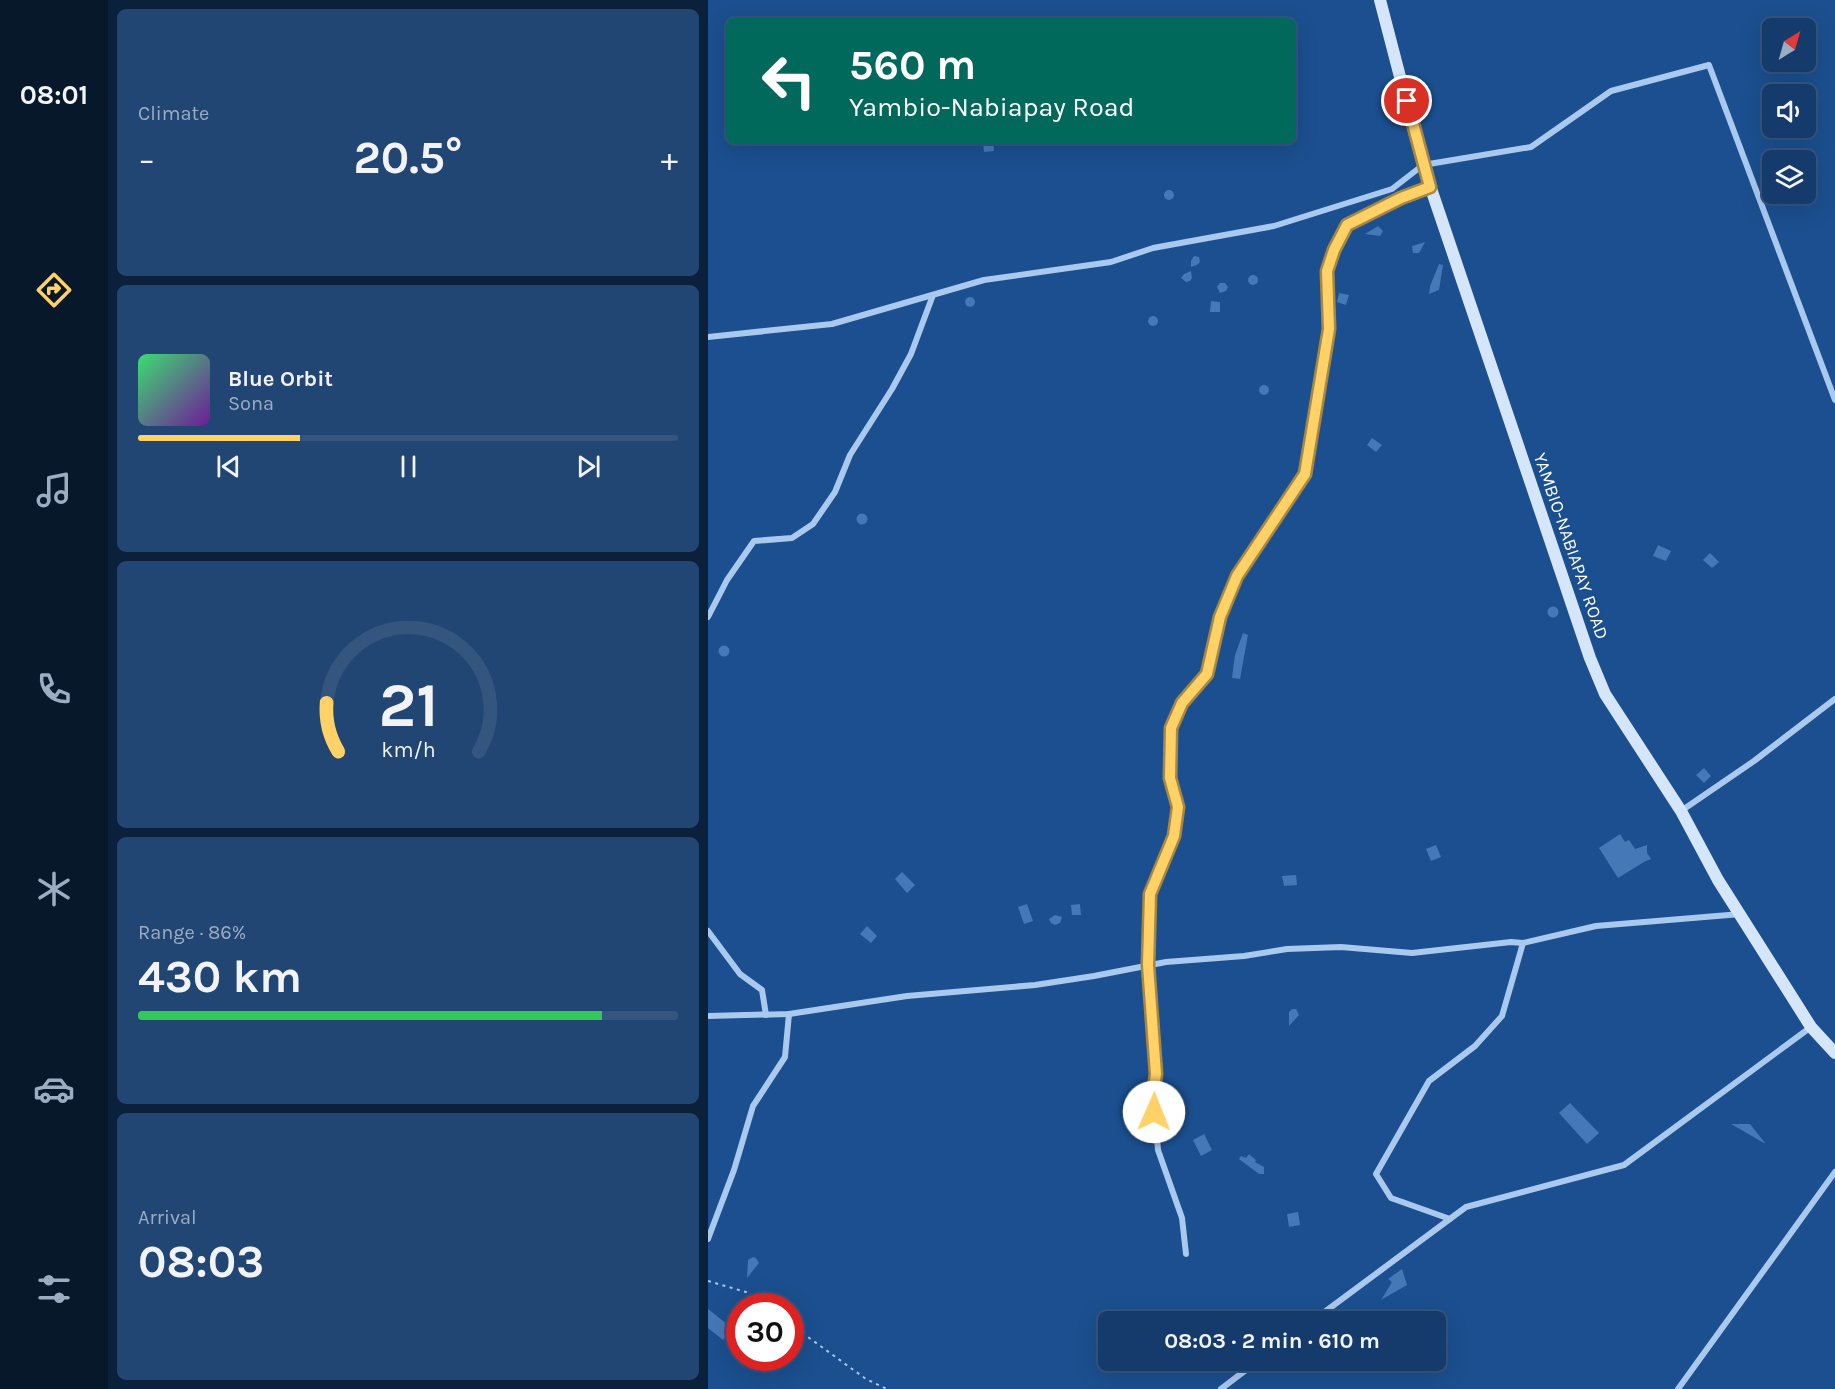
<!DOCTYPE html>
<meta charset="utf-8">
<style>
body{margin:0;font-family:Karla,sans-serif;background:#214673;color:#f1f3f6;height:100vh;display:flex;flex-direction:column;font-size:22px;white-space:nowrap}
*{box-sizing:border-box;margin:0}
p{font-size:20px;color:#9dadc1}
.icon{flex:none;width:33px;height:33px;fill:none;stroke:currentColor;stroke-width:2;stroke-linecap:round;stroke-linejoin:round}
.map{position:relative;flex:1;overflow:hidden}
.panel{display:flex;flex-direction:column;gap:9px;padding:9px;background:#0b203b;width:600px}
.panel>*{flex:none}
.top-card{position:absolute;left:18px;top:18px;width:570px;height:126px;border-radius:9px;box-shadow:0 6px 24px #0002,0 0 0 2px #33557e;background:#00695c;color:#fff;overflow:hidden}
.needle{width:39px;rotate:37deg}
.controls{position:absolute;left:1054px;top:18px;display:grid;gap:12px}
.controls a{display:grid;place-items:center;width:54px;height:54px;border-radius:9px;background:#143b6b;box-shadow:0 6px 24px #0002,0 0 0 2px #33557e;font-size:30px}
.speed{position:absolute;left:18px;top:1293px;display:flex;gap:12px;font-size:30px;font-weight:700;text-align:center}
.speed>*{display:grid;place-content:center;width:78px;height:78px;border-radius:50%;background:#143b6b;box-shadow:0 6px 24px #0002,0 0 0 2px #33557e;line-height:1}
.speed .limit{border:9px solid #d22;background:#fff;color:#111}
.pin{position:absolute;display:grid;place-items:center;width:51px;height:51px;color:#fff;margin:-26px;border:3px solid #fff;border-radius:50%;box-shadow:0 2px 6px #0007}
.me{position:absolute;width:66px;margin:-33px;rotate:1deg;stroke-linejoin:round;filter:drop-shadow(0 0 4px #0008)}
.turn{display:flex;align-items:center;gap:21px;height:126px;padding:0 24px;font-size:27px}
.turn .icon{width:78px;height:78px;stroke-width:2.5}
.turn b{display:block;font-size:42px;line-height:51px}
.big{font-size:45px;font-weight:700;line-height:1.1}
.panel .widget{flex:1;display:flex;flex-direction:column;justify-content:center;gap:9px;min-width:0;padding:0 21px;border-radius:9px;background:#214673}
.panel .dial{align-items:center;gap:0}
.dial svg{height:156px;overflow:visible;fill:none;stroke:#33557e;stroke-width:7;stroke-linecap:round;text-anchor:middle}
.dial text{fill:#f1f3f6;stroke:none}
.song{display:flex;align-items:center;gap:18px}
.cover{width:72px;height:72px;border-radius:9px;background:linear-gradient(135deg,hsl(140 70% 55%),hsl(280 70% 35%))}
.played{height:6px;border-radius:3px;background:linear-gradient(90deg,#ffd166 30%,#33557e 30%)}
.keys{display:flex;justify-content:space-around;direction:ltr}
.heat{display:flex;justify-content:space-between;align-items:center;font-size:33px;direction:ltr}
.charge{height:9px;border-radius:4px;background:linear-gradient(90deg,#34c759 86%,#33557e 0)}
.trip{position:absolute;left:390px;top:1311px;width:348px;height:60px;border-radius:9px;background:#143b6b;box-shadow:0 6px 24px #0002,0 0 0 2px #33557e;font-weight:700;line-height:60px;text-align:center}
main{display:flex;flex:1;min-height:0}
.menu{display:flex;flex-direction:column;width:108px;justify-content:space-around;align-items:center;background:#08182b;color:#9dadc1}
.menu .icon{width:42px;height:42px}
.menu .on{color:#ffd166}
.menu b{font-size:27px;color:#f1f3f6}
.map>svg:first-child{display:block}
.building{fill:#4478b7}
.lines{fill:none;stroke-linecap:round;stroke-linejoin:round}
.path{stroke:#a9c9ee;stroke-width:2;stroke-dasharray:3 4.5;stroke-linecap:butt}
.minor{stroke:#a9c9ee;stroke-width:6}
.secondary{stroke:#d6e6fa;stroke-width:12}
.route-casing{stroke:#a68842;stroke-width:15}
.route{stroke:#ffd166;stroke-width:10}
.labels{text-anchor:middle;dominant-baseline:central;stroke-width:4.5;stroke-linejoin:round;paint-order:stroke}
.street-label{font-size:18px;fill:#fff;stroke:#1b4f8f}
</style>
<main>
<nav class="menu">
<b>08:01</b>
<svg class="icon on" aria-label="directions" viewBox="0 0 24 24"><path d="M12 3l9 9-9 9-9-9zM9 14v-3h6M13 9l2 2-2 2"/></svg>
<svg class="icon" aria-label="music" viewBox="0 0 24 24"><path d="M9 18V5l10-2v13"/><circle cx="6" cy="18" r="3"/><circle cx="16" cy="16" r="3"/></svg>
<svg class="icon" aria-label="phone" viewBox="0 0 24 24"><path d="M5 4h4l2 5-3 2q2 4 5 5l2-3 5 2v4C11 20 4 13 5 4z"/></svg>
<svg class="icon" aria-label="climate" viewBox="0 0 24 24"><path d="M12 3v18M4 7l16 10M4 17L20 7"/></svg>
<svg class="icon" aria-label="car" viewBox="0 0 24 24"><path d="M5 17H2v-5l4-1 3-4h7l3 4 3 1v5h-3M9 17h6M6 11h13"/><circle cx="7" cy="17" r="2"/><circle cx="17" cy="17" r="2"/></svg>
<svg class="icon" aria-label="filters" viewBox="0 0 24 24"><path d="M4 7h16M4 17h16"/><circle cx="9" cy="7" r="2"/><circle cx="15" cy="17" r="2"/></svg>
</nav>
<section class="panel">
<div class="widget"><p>Climate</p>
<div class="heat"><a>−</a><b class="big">20.5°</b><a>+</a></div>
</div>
<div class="widget">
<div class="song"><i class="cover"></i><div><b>Blue Orbit</b><p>Sona</p></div></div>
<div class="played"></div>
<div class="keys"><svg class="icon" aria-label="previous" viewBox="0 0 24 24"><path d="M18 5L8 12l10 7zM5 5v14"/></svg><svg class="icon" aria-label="pause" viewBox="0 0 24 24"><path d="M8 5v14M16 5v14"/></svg><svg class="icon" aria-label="next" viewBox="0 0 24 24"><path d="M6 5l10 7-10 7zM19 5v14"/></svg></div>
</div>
<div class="widget dial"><svg viewBox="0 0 100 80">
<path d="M14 69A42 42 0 1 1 86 69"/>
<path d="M14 69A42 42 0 0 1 8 44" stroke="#ffd166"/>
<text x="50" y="56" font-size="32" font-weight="700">21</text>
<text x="50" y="72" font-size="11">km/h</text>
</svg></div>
<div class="widget"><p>Range · 86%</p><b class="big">430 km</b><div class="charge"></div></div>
<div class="widget"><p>Arrival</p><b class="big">08:03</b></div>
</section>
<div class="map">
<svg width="1127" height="1389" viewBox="0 0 1127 1389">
<rect width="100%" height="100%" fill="#1b4f8f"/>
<!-- building -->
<g class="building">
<polygon points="285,141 286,151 276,152 275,142"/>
<circle cx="461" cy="195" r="5"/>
<polygon points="670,226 675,231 672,236 657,234"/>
<polygon points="717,242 711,253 705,253 704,246"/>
<polygon points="486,256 491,257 492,262 489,265 483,267 483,261"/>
<polygon points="731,264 735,265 731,290 721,294 722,286"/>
<polygon points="483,271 484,278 482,281 478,282 473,278 476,274"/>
<circle cx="545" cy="280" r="5"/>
<polygon points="512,283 517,283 520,287 518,291 512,293 509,287"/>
<polygon points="631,293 641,295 638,305 629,302"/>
<circle cx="262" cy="302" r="5"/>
<polygon points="503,301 512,302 512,312 502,312"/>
<circle cx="445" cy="321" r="5"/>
<circle cx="556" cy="390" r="5"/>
<polygon points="664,438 674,445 668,452 659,445"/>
<circle cx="154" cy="519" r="5.5"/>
<polygon points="950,545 963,551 958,561 945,556"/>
<polygon points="1002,553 1011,562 1004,568 995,560"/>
<circle cx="845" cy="612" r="5.5"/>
<polygon points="535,633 540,635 532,679 524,678 527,655"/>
<circle cx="16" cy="651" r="5.5"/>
<polygon points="996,768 1003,776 996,783 988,775"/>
<polygon points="912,834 917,842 921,840 927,849 939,845 939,853 943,859 936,862 910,878 891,848"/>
<polygon points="728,845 733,857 723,861 718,849"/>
<polygon points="194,872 207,885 199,893 187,879"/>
<polygon points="588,875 589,885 576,886 574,876"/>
<polygon points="319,904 325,921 316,924 310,907"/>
<polygon points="372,904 373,915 364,915 363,905"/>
<polygon points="347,915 354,917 352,923 347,925 343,923 341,919"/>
<polygon points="159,926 169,936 163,943 152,934"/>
<polygon points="588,1009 591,1015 581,1026 581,1012 584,1009"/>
<polygon points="862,1103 891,1133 879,1144 851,1113"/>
<polygon points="1023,1124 1042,1124 1057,1143 1056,1143"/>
<polygon points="496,1134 504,1150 493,1156 485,1140"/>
<polygon points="541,1154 548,1160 547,1162 556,1167 556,1174 551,1174 531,1159 533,1156 538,1158"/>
<polygon points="590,1212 592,1225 581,1227 579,1214"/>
<polygon points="45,1257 48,1258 51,1263 39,1278 40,1260"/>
<polygon points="694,1269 699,1285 673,1300 684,1282 680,1279"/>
<polygon points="0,1309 24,1328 15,1340 0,1328"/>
</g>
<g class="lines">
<!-- path -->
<g class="path">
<polyline points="0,1281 38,1292 58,1306"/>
<polyline points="82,1324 158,1379 179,1389"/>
</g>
<!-- minor -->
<g class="minor">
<polyline points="0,337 124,324 276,280 403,262 445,248 566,226 684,189 715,165 823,147 903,91 1001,65 1127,400"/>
<polyline points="0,617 19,580 46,541 84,538 105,524 127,492 142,455 184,389 203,354 225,295"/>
<polyline points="973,811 1046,761 1127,699"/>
<polyline points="0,931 32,974 54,990 58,1015"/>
<polyline points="0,1016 81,1014 199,996 327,985 386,976 458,962 536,956 579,949 633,947 704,953 803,942 815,943 888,926 1033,914"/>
<polyline points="742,1219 683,1198 668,1174 721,1081 767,1046 794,1016 815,943"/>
<polyline points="0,1239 26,1170 45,1106 77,1057 81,1014"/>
<polyline points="478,1254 474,1218 450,1150 445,1093 448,1074 440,965 443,894 466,836 470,807 462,778 463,728 474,703 499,673 512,617 529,576 597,474 621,329 619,271 626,250 639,225 693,198 722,187"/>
<polyline points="603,1322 758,1207 916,1165 1103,1027"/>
<polyline points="513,1389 551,1360"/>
<polyline points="970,1389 1127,1172"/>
</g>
<!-- secondary -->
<polyline class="secondary" points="672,0 715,165 882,658 897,694 973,811 1010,880 1103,1027 1127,1053"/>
</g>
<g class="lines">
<defs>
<polyline id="route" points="446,1112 445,1094 448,1074 440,965 442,894 466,836 470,807 462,778 463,728 474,703 499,674 512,617 529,576 597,474 621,329 619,271 626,250 639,225 693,198 722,187 699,101"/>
</defs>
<!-- route casing -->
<use href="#route" class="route-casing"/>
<!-- route -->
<use href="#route" class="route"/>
</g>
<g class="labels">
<!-- street labels -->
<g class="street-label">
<text transform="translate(863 546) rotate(71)">YAMBIO-NABIAPAY ROAD</text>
</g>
</g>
</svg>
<div class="controls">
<a><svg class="needle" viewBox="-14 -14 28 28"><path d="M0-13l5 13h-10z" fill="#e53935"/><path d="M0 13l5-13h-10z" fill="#9dadc1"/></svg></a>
<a><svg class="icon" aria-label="sound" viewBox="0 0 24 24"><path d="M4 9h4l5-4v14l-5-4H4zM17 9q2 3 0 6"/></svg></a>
<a><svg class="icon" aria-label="layers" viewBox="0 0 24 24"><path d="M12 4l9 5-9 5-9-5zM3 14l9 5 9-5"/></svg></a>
</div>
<div class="speed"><div class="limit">30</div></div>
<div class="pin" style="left:699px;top:101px;background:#d93025"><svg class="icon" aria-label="arrive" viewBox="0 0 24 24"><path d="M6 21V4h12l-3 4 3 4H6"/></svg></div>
<svg class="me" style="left:446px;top:1112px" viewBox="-20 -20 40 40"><circle r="19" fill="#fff"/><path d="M0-13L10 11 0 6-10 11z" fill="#ffd166"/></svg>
<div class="trip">08:03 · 2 min · 610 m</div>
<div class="top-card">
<div class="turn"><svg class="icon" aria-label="left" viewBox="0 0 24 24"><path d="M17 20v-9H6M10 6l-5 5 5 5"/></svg><div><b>560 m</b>Yambio-Nabiapay Road</div></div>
</div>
</div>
</main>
